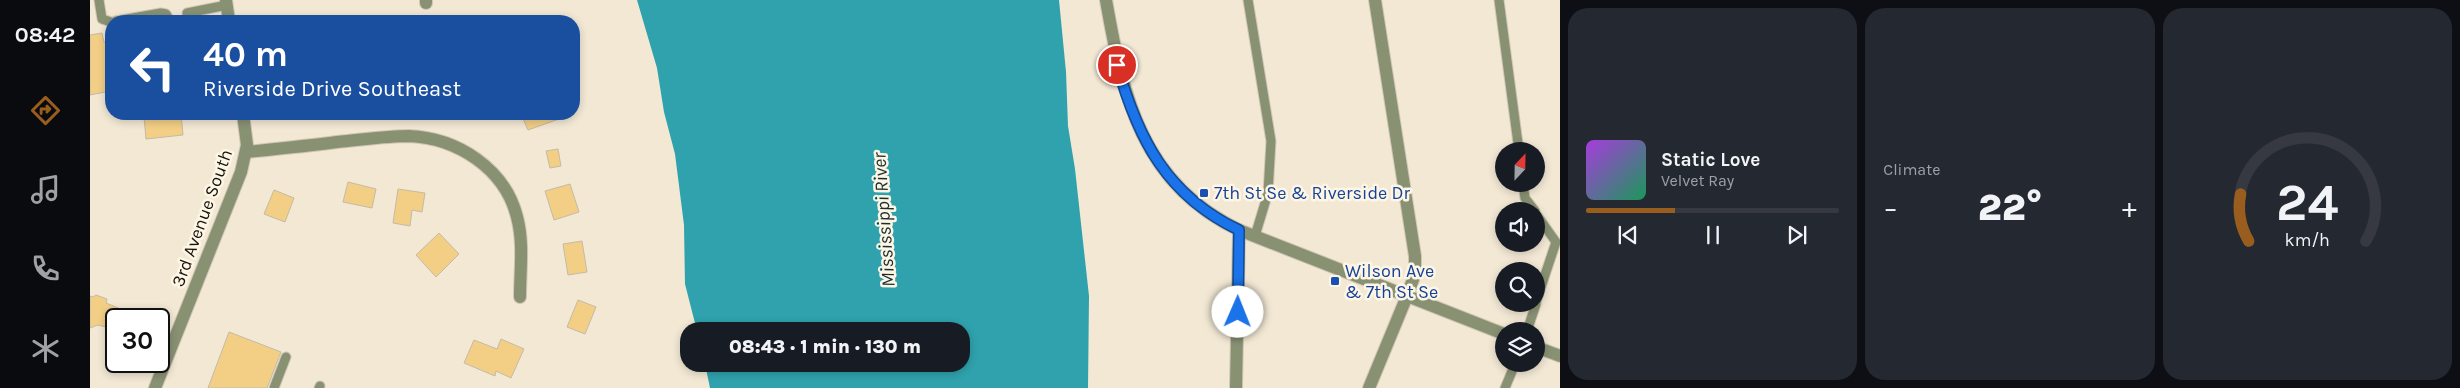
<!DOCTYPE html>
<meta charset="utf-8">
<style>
body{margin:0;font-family:Karla,sans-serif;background:#242831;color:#f1f3f6;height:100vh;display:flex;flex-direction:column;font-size:19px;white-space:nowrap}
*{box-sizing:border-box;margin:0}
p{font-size:16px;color:#9ea1a6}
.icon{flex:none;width:28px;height:28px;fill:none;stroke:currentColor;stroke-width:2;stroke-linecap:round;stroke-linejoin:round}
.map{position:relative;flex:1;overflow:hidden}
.details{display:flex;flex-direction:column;gap:8px;padding:8px;background:#0d0f14;width:900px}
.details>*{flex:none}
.top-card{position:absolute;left:15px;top:15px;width:475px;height:105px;border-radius:20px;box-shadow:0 2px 8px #0003;background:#1a4fa0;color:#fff;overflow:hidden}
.needle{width:32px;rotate:22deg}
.buttons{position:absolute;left:1405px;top:142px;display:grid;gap:10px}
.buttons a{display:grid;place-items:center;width:50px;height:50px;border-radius:50%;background:#171b24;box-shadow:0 2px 8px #0003;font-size:25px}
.speed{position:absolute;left:15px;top:308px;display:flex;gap:10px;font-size:25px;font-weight:700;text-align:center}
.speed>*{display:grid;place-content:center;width:65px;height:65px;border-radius:50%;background:#171b24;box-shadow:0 2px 8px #0003;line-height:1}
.speed .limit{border:2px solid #111;border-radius:8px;background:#fff;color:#111}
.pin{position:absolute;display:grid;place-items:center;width:42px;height:42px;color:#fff;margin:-21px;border:2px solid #fff;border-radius:50%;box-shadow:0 1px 5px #0007}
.me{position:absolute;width:55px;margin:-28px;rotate:1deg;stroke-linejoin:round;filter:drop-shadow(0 0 4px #0008)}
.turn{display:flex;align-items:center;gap:18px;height:105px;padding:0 15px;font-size:22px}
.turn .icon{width:65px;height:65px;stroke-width:2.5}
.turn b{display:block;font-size:35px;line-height:42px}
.big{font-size:38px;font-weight:800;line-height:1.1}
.details .card{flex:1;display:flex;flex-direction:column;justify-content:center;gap:8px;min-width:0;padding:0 18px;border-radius:20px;background:#242831}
.details .dial{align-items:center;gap:0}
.dial svg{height:130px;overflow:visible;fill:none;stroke:#363941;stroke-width:7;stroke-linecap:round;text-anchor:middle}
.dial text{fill:#f1f3f6;stroke:none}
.song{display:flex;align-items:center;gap:15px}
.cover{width:60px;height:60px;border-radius:8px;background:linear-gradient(135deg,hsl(280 70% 55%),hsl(150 70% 35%))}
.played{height:5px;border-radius:2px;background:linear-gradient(90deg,#995e1e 35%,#363941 35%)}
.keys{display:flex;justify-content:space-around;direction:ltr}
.heat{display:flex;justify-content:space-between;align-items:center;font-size:28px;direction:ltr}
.details .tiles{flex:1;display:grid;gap:8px;grid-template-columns:repeat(3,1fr)}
.trip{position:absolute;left:590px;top:322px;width:290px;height:50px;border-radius:20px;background:#171b24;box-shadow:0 2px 8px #0003;font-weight:800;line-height:50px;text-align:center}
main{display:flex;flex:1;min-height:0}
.menu{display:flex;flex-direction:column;width:90px;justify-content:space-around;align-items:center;background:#090b0e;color:#9ea1a6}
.menu .icon{width:35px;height:35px}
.menu .selected{color:#995e1e}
.menu b{font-size:22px;color:#f1f3f6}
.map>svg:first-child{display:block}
.water{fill:#2fa2ad}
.building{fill:#f3cf86;stroke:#c4baa7}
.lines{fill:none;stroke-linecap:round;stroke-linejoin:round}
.service-casing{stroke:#cfc6b4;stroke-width:11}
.minor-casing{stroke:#cfc6b4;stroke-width:14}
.tertiary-casing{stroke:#cfc6b4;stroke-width:14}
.service{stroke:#899173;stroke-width:9}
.minor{stroke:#899173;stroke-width:12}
.tertiary{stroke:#899173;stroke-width:12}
.route-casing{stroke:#114b97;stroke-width:12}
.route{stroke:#1a73e8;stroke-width:9}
.transit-dot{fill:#1a4fb4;stroke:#fef6e5;stroke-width:2}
.labels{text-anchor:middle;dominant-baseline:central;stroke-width:5;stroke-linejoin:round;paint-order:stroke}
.transit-label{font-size:18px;fill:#164399;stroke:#fef6e5;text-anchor:start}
.street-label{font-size:18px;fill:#16130c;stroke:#fef6e5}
.water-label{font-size:19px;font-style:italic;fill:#1b2e30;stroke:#fef6e5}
</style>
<main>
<nav class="menu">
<b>08:42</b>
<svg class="icon selected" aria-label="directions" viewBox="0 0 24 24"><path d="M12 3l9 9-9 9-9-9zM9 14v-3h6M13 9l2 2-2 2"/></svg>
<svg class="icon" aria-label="music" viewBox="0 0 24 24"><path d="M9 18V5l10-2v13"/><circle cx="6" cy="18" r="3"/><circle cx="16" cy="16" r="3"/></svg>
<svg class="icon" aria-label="phone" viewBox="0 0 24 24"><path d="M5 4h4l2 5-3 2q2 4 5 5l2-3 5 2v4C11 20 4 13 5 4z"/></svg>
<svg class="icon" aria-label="climate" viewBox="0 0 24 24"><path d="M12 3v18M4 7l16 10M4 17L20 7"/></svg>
</nav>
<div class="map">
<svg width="1470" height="388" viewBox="0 0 1470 388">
<rect width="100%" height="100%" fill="#f2e8d4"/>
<!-- water -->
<polygon class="water" points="547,0 969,0 976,72 978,126 985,169 999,296 998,388 620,388 615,364 871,364 871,331 607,331 595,284 594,225 585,154 574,112 567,68"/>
<!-- building -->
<g class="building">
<polygon points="12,33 14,42 21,41 21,91 0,95 0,35"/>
<polygon points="91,114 93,135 56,139 54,117"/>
<polygon points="431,114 467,114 469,119 438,130"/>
<polygon points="468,149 471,166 460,168 456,151"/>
<polygon points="258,182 286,189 282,208 253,202"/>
<polygon points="480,184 489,212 464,220 455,191"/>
<polygon points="308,189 335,193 332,212 322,210 320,226 303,223"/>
<polygon points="184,190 204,198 195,222 174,214"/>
<polygon points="349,233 369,254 346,277 326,255"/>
<polygon points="492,241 497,272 478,275 473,244"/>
<polygon points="6,295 17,299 16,303 33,310 29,319 26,319 23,334 16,332 16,327 8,325 0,328 0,296 3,297"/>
<polygon points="488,300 506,307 495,334 477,327"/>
<polygon points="139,332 191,352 177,388 118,388"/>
<polygon points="411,339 434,349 421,378 406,371 405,376 374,363 384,340 407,349"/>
</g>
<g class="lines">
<defs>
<g id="service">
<polyline points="9,0 12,19 21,22"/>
<polyline points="1158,0 1181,141 1178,193 1165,236"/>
<polyline points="1409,0 1429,151"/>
<polyline points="97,13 137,5"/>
<polyline points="26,21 71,13 76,14 80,21"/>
<polyline points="1433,184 1435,198 1445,211"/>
<polyline points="1446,214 1466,242 1446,302"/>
<polyline points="1437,331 1446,304"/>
<polyline points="184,388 196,357"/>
<polyline points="229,388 230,386"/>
<polyline points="1415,388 1425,364"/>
</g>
<g id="minor">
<polyline points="136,0 139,21"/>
<polyline points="336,0 336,3"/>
<path d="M1016,0C1033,97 1052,184 1149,230L1414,334"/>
<path d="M156,152C186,149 217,146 247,142C271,140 295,136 319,136C368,138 415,169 427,217C434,243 430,270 430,297"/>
<polyline points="1446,347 1470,356"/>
<polyline points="65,388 151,172 157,145 153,114"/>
<polyline points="1146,388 1149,230"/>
<polyline points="1279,388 1317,296"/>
</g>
<polyline id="tertiary" points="1285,0 1325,256 1325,274 1317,296"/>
</defs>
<!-- service casing -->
<use href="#service" class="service-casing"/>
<!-- minor casing -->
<use href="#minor" class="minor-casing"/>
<!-- tertiary casing -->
<use href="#tertiary" class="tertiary-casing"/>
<!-- service -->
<use href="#service" class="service"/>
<!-- minor -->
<use href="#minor" class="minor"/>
<!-- tertiary -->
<use href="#tertiary" class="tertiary"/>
</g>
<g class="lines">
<defs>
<path id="route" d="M1027,65C1048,139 1077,196 1149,230L1148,312"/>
</defs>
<!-- route casing -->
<use href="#route" class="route-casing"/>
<!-- route -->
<use href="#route" class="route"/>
</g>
<!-- markers -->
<g class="transit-dot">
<rect x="1109" y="188" width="10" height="10" rx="2.5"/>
<rect x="1240" y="276" width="10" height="10" rx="2.5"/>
</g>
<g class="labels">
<!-- transit labels -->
<g class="transit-label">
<text x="1124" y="193">7th St Se &amp; Riverside Dr</text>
<text x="1255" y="271">Wilson Ave<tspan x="1255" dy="21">&amp; 7th St Se</tspan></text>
</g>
<!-- street labels -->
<g class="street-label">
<text transform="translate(112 218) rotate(-70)">3rd Avenue South</text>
</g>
<!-- water labels -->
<g class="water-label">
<text transform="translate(794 220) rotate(-94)">Mississippi River</text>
</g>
</g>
</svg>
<div class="buttons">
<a><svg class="needle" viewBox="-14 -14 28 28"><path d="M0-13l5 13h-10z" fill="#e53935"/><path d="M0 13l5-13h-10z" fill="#9ea1a6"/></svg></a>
<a><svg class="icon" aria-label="sound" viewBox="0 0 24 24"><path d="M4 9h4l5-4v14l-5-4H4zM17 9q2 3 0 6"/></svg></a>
<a><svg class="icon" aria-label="search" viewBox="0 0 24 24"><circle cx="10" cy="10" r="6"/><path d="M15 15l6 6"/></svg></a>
<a><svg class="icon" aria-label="layers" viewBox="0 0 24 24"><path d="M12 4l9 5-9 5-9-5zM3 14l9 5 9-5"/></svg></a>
</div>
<div class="speed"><div class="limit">30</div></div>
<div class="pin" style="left:1027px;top:65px;background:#d93025"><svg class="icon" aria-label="arrive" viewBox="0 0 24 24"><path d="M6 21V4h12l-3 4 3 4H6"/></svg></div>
<svg class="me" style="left:1148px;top:312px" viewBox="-20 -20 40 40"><circle r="19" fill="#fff"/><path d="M0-13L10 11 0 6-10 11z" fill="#1a73e8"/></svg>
<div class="trip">08:43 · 1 min · 130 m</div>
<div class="top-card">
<div class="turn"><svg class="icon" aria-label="left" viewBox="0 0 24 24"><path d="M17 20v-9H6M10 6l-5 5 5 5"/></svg><div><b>40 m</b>Riverside Drive Southeast</div></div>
</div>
</div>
<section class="details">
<div class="tiles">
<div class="card">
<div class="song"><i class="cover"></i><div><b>Static Love</b><p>Velvet Ray</p></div></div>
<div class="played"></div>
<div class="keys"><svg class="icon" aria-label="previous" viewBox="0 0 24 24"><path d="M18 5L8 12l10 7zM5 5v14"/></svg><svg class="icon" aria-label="pause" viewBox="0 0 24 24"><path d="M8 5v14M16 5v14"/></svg><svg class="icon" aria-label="next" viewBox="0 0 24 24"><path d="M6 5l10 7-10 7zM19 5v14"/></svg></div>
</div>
<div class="card"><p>Climate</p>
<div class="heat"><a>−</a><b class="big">22°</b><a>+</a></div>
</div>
<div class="card dial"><svg viewBox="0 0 100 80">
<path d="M14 69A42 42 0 1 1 86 69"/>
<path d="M14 69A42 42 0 0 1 9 40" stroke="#995e1e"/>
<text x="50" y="56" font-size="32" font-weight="700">24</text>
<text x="50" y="72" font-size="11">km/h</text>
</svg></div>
</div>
</section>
</main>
